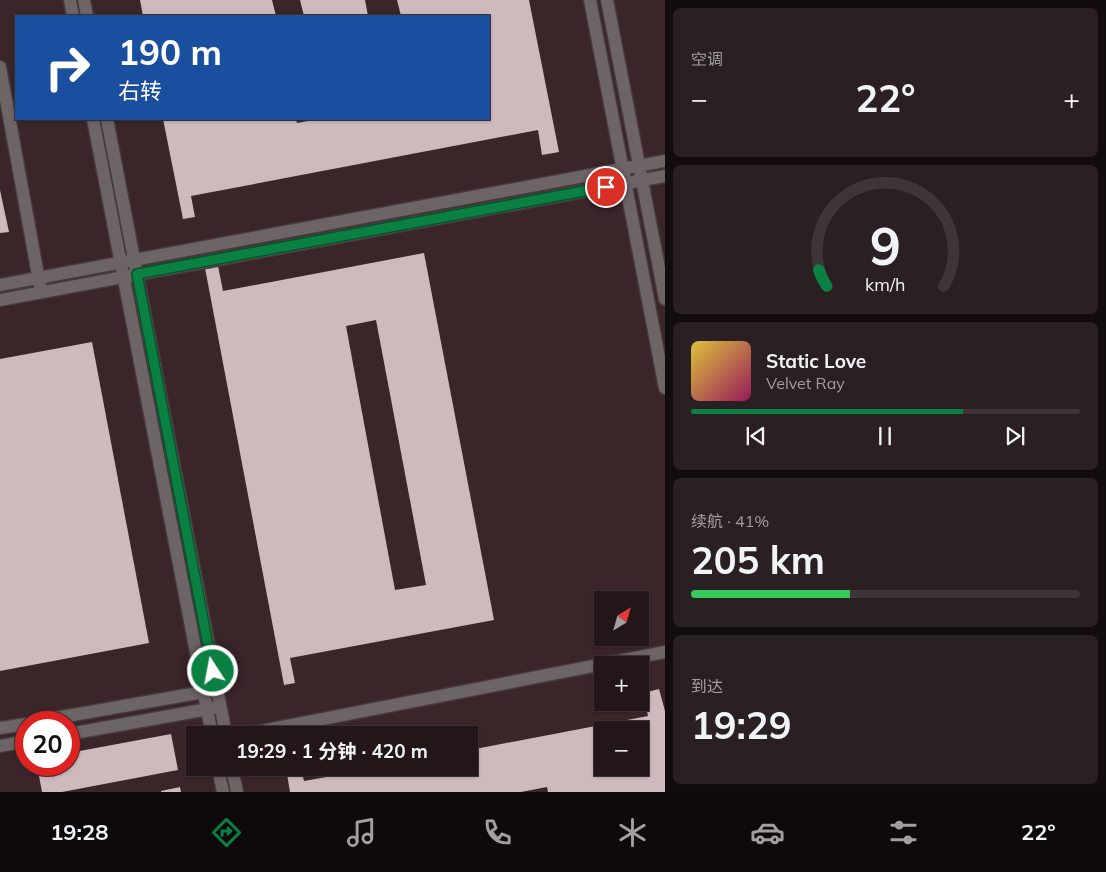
<!DOCTYPE html>
<html lang="zh">
<meta charset="utf-8">
<style>
body{margin:0;font-family:Mulish,"Noto Sans SC",sans-serif;background:#2a1f22;color:#f1f3f6;height:100vh;display:flex;flex-direction:column;font-size:19px;white-space:nowrap}
*{box-sizing:border-box;margin:0}
p{font-size:16px;color:#a29fa2}
.icon{flex:none;width:28px;height:28px;fill:none;stroke:currentColor;stroke-width:2;stroke-linecap:round;stroke-linejoin:round}
.map{position:relative;flex:1;overflow:hidden}
.details{display:flex;flex-direction:column;gap:8px;padding:8px;background:#130c0e;width:441px}
.details>*{flex:none}
.banner{position:absolute;left:15px;top:15px;width:475px;height:105px;border-radius:0px;box-shadow:0 1px 4px #0004,0 0 0 1px #3f3538;background:#1a4fa0;color:#fff;overflow:hidden}
.needle{width:32px;rotate:37deg}
.fabs{position:absolute;left:594px;top:591px;display:grid;gap:10px}
.fabs a{display:grid;place-items:center;width:55px;height:55px;border-radius:0px;background:#221619;box-shadow:0 1px 4px #0004,0 0 0 1px #3f3538;font-size:25px}
.speed{position:absolute;left:15px;top:711px;display:flex;gap:10px;font-size:25px;font-weight:700;text-align:center}
.speed>*{display:grid;place-content:center;width:65px;height:65px;border-radius:50%;background:#221619;box-shadow:0 1px 4px #0004,0 0 0 1px #3f3538;line-height:1}
.speed .limit{border:8px solid #d22;background:#fff;color:#111}
.pin{position:absolute;display:grid;place-items:center;width:42px;height:42px;color:#fff;margin:-21px;border:2px solid #fff;border-radius:50%;box-shadow:0 1px 5px #0007}
.me{position:absolute;width:55px;margin:-28px;rotate:349deg;stroke-linejoin:round;filter:drop-shadow(0 0 4px #0008)}
.turn{display:flex;align-items:center;gap:18px;height:105px;padding:0 20px;font-size:22px}
.turn .icon{width:65px;height:65px;stroke-width:2.5}
.turn b{display:block;font-size:35px;line-height:42px}
.big{font-size:38px;font-weight:700;line-height:1.1}
.details .card{flex:1;display:flex;flex-direction:column;justify-content:center;gap:8px;min-width:0;padding:0 18px;border-radius:8px;background:#2a1f22}
.details .dial{align-items:center;gap:0}
.dial svg{height:130px;overflow:visible;fill:none;stroke:#3f3538;stroke-width:7;stroke-linecap:round;text-anchor:middle}
.dial text{fill:#f1f3f6;stroke:none}
.song{display:flex;align-items:center;gap:15px}
.cover{width:60px;height:60px;border-radius:8px;background:linear-gradient(135deg,hsl(50 70% 55%),hsl(330 70% 35%))}
.played{height:5px;border-radius:2px;background:linear-gradient(90deg,#0b8043 70%,#3f3538 70%)}
.keys{display:flex;justify-content:space-around;direction:ltr}
.heat{display:flex;justify-content:space-between;align-items:center;font-size:28px;direction:ltr}
.charge{height:8px;border-radius:4px;background:linear-gradient(90deg,#34c759 41%,#3f3538 0)}
.trip{position:absolute;left:186px;top:726px;width:292px;height:50px;border-radius:0px;background:#221619;box-shadow:0 1px 4px #0004,0 0 0 1px #3f3538;font-weight:700;line-height:50px;text-align:center}
.menu{display:flex;height:80px;justify-content:space-around;align-items:center;background:#0e090a;color:#a29fa2}
.menu .icon{width:35px;height:35px}
.menu .active{color:#0b8043}
.menu b{font-size:22px;color:#f1f3f6}
main{display:flex;flex:1;min-height:0}
.map>svg:first-child{display:block}
.built{fill:#3a2529;fill-rule:evenodd}
.building{fill:#cebabd;fill-rule:evenodd}
.lines{fill:none;stroke-linecap:round;stroke-linejoin:round}
.minor-casing{stroke:#47393b;stroke-width:15}
.minor{stroke:#6c6465;stroke-width:12}
.route-casing{stroke:#07532c;stroke-width:12}
.route{stroke:#0b8043;stroke-width:9}
</style>
<main>
<div class="map">
<svg width="665" height="792" viewBox="0 0 665 792">
<rect width="100%" height="100%" fill="#2d1e21"/>
<!-- built -->
<path class="built" d="M0,0H665V792H0ZM16,16H489V119H16ZM602,600H640V638H602ZM602,665H640V702H602ZM26,722H69V765H26ZM602,730H640V768H602ZM195,735H470V768H195Z"/>
<!-- building -->
<g class="building">
<polygon points="140,0 272,0 276,16 143,16"/>
<polygon points="300,0 365,0 368,16 304,16"/>
<polygon points="397,0 529,0 559,152 542,155 538,130 191,196 195,217 183,219 163,119 296,119 297,123 319,119 489,119 489,16 401,16"/>
<polygon points="0,190 9,232 0,233"/>
<path d="M424,253L494,620L290,658L295,683L284,685L205,268L218,266L223,291ZM376,320L426,585L395,590L346,326Z"/>
<polygon points="92,342 149,643 0,671 0,359"/>
<path d="M659,689L665,711V792H548L547,787L521,792H290L286,768H301L304,781L377,768H470V750L648,716L643,693ZM602,730H640V768H602Z"/>
<polygon points="171,734 178,770 62,792 42,792 37,765 69,765 69,753"/>
<polygon points="180,787 181,792 161,792 161,791"/>
</g>
<g class="lines">
<defs>
<g id="minor">
<polyline points="70,0 73,16"/>
<polyline points="84,0 87,16"/>
<polyline points="590,0 665,388"/>
<polyline points="607,0 665,299"/>
<polyline points="0,67 40,286"/>
<polyline points="93,119 212,735"/>
<polyline points="107,119 226,735"/>
<polyline points="0,285 665,161"/>
<polyline points="0,300 665,176"/>
<polyline points="33,722 209,691"/>
<polyline points="0,728 26,724"/>
<polyline points="69,734 214,708"/>
<polyline points="241,735 665,652"/>
<polyline points="0,746 26,741"/>
<polyline points="218,768 223,792"/>
<polyline points="232,768 237,792"/>
</g>
</defs>
<!-- minor casing -->
<use href="#minor" class="minor-casing"/>
<!-- minor -->
<use href="#minor" class="minor"/>
</g>
<g class="lines">
<defs>
<polyline id="route" points="213,671 137,274 606,187"/>
</defs>
<!-- route casing -->
<use href="#route" class="route-casing"/>
<!-- route -->
<use href="#route" class="route"/>
</g>
</svg>
<div class="fabs">
<a><svg class="needle" viewBox="-14 -14 28 28"><path d="M0-13l5 13h-10z" fill="#e53935"/><path d="M0 13l5-13h-10z" fill="#a29fa2"/></svg></a>
<a>+</a>
<a>−</a>
</div>
<div class="speed"><div class="limit">20</div></div>
<div class="pin" style="left:606px;top:187px;background:#d93025"><svg class="icon" aria-label="arrive" viewBox="0 0 24 24"><path d="M6 21V4h12l-3 4 3 4H6"/></svg></div>
<svg class="me" style="left:213px;top:671px" viewBox="-20 -20 40 40"><circle r="17" fill="#0b8043" stroke="#fff" stroke-width="3"/><path d="M0-11L8 9 0 5-8 9z" fill="#fff"/></svg>
<div class="trip">19:29 · 1 分钟 · 420 m</div>
<div class="banner">
<div class="turn"><svg class="icon" aria-label="right" viewBox="0 0 24 24"><path d="M7 20v-9h11M14 6l5 5-5 5"/></svg><div><b>190 m</b>右转</div></div>
</div>
</div>
<section class="details">
<div class="card"><p>空调</p>
<div class="heat"><a>−</a><b class="big">22°</b><a>+</a></div>
</div>
<div class="card dial"><svg viewBox="0 0 100 80">
<path d="M14 69A42 42 0 1 1 86 69"/>
<path d="M14 69A42 42 0 0 1 9 59" stroke="#0b8043"/>
<text x="50" y="56" font-size="32" font-weight="700">9</text>
<text x="50" y="72" font-size="11">km/h</text>
</svg></div>
<div class="card">
<div class="song"><i class="cover"></i><div><b>Static Love</b><p>Velvet Ray</p></div></div>
<div class="played"></div>
<div class="keys"><svg class="icon" aria-label="previous" viewBox="0 0 24 24"><path d="M18 5L8 12l10 7zM5 5v14"/></svg><svg class="icon" aria-label="pause" viewBox="0 0 24 24"><path d="M8 5v14M16 5v14"/></svg><svg class="icon" aria-label="next" viewBox="0 0 24 24"><path d="M6 5l10 7-10 7zM19 5v14"/></svg></div>
</div>
<div class="card"><p>续航 · 41%</p><b class="big">205 km</b><div class="charge"></div></div>
<div class="card"><p>到达</p><b class="big">19:29</b></div>
</section>
</main>
<nav class="menu">
<b>19:28</b>
<svg class="icon active" aria-label="directions" viewBox="0 0 24 24"><path d="M12 3l9 9-9 9-9-9zM9 14v-3h6M13 9l2 2-2 2"/></svg>
<svg class="icon" aria-label="music" viewBox="0 0 24 24"><path d="M9 18V5l10-2v13"/><circle cx="6" cy="18" r="3"/><circle cx="16" cy="16" r="3"/></svg>
<svg class="icon" aria-label="phone" viewBox="0 0 24 24"><path d="M5 4h4l2 5-3 2q2 4 5 5l2-3 5 2v4C11 20 4 13 5 4z"/></svg>
<svg class="icon" aria-label="climate" viewBox="0 0 24 24"><path d="M12 3v18M4 7l16 10M4 17L20 7"/></svg>
<svg class="icon" aria-label="car" viewBox="0 0 24 24"><path d="M5 17H2v-5l4-1 3-4h7l3 4 3 1v5h-3M9 17h6M6 11h13"/><circle cx="7" cy="17" r="2"/><circle cx="17" cy="17" r="2"/></svg>
<svg class="icon" aria-label="filters" viewBox="0 0 24 24"><path d="M4 7h16M4 17h16"/><circle cx="9" cy="7" r="2"/><circle cx="15" cy="17" r="2"/></svg>
<b>22°</b>
</nav>
